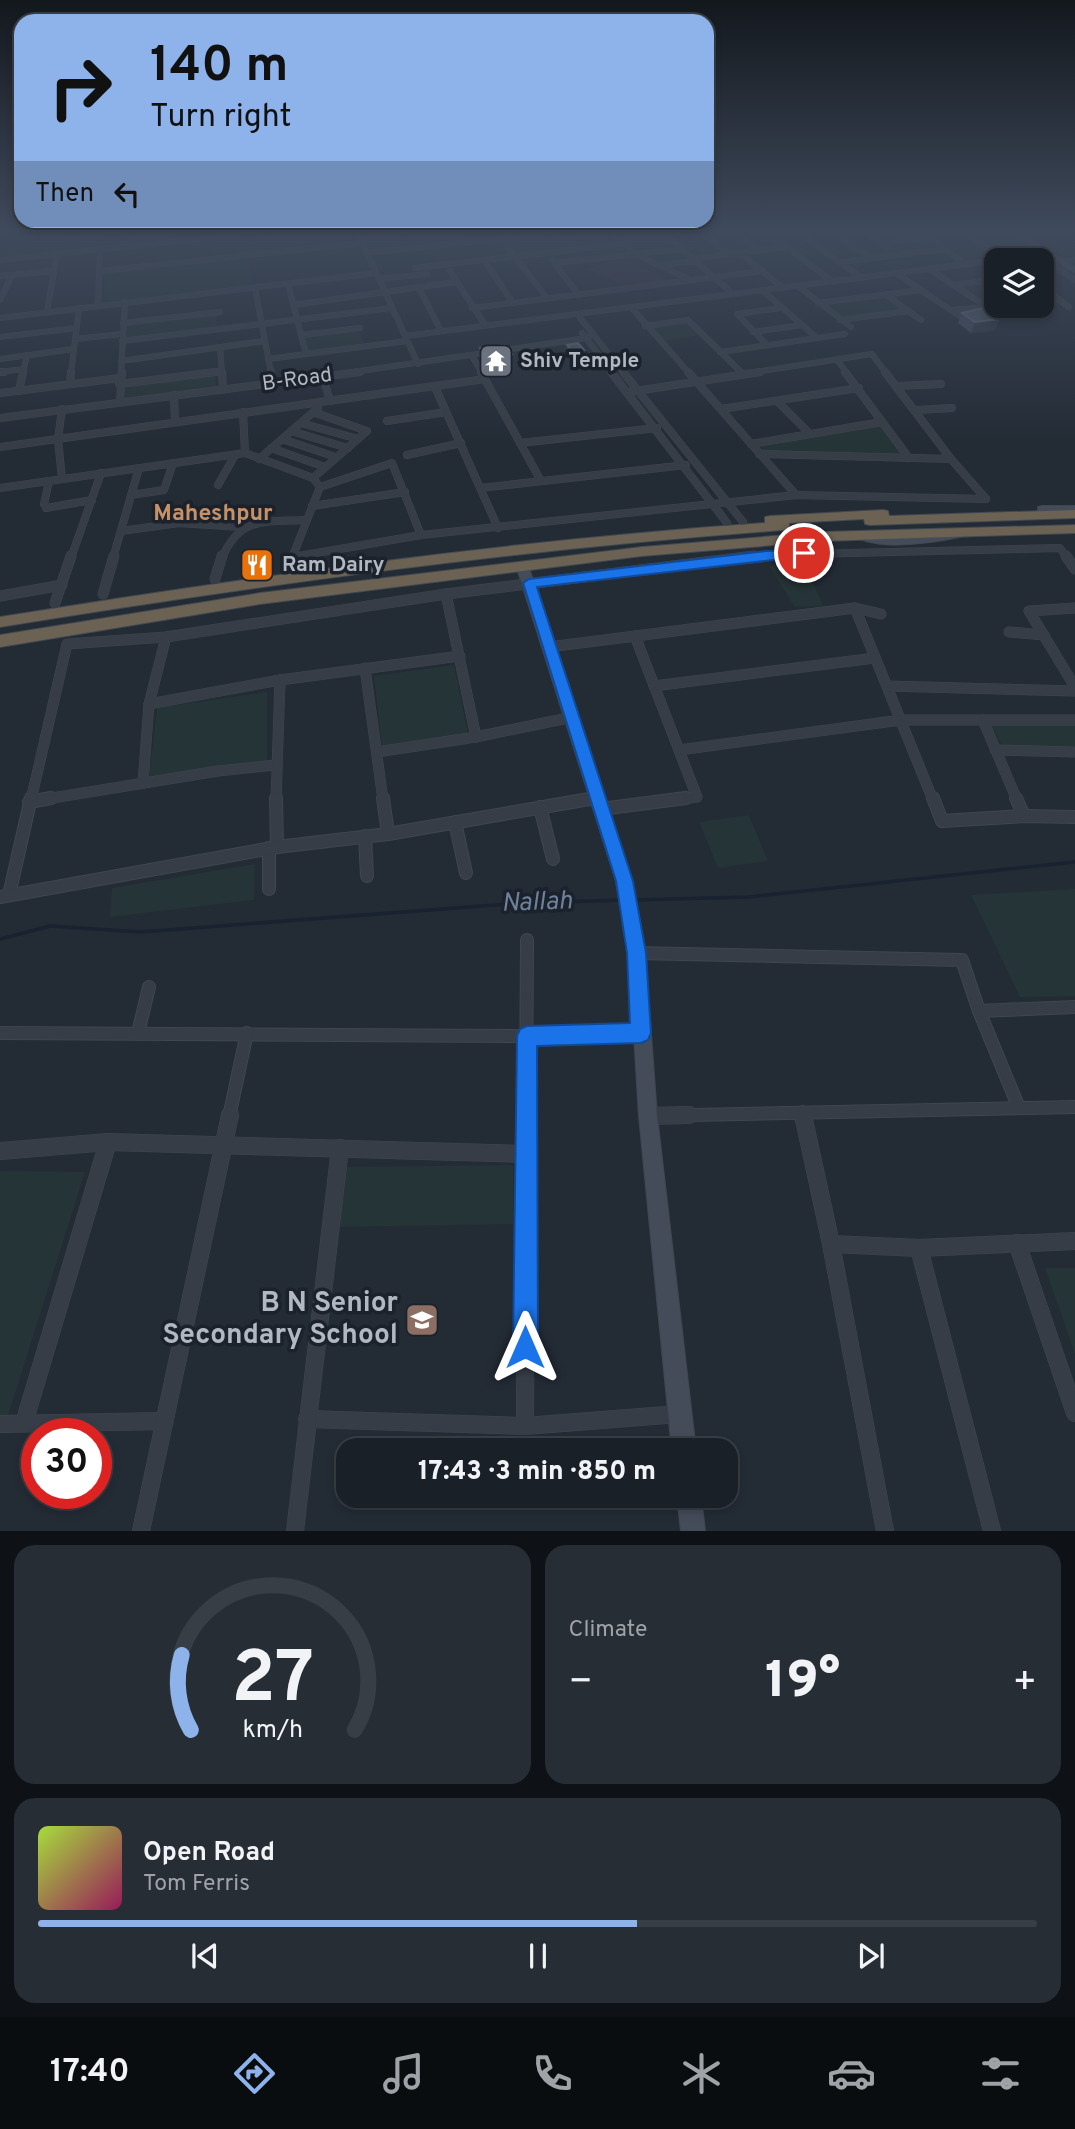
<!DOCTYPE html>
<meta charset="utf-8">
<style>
body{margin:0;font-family:Overpass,sans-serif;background:#272d34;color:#f1f3f6;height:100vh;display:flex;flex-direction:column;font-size:26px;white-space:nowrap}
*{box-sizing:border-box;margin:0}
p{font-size:23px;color:#9fa3a8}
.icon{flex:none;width:38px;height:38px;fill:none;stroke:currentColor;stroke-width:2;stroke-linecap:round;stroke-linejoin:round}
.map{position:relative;height:1531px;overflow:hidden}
.panel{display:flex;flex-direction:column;gap:14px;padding:14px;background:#0e1216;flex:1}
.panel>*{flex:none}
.hud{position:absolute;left:14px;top:14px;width:700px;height:214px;border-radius:21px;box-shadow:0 4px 10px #0003,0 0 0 2px #383e45;background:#8eb2ea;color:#111;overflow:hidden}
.fabs{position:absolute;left:984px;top:248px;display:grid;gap:14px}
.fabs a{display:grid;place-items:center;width:70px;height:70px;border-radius:14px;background:#1a2028;box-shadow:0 4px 10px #0003,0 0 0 2px #383e45;font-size:35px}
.speed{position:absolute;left:21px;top:1418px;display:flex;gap:14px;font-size:35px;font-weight:700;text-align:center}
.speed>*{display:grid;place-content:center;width:91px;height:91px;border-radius:50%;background:#1a2028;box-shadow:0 4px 10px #0003,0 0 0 2px #383e45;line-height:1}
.speed .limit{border:10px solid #d22;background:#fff;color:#111}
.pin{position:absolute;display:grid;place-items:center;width:60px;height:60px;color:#fff;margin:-30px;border:4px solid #fff;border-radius:50%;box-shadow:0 2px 7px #0007}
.me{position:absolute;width:77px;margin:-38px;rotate:0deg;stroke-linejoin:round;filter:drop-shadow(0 0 5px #0008)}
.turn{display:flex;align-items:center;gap:24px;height:147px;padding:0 21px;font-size:32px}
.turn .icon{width:91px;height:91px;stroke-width:2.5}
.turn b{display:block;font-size:49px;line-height:60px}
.then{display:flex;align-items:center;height:66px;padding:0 21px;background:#0003;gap:14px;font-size:26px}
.big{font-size:52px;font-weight:800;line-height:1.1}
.panel .card{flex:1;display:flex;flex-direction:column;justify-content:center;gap:10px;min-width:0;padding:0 24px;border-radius:21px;background:#272d34}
.panel .dial{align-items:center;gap:0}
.dial svg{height:182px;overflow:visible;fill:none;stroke:#383e45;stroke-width:7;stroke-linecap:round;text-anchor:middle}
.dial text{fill:#f1f3f6;stroke:none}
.song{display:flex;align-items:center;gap:21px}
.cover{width:84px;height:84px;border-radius:10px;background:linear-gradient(135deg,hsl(80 70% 55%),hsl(330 70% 35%))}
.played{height:7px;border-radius:4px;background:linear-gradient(90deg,#8eb2ea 60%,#383e45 60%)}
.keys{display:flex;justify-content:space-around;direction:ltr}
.heat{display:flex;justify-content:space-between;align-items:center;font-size:38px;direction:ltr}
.panel .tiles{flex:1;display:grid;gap:14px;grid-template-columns:1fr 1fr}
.card:last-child{grid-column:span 2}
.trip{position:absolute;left:336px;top:1438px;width:402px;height:70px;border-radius:21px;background:#1a2028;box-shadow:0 4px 10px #0003,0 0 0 2px #383e45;font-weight:800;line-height:70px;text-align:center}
.menu{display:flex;height:112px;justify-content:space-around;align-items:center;background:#0a0d10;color:#9fa3a8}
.menu .icon{width:49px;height:49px}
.menu .selected{color:#8eb2ea}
.menu b{font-size:32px;color:#f1f3f6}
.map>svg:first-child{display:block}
.medical{fill:#32303b}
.green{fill:#253436}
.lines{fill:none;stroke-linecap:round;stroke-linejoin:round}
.stream{stroke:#182231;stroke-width:3.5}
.street-far4-casing{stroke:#40464f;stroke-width:6}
.street-far3-casing{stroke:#40464f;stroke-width:8}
.street-far2-casing{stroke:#40464f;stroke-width:11}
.street-far1-casing{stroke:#40464f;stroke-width:14}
.street-casing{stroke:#40464f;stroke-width:18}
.secondary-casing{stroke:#40464f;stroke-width:2}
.highway-casing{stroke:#414851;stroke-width:2}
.street-far4{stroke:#363d46;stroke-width:5}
.street-far3{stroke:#363d46;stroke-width:7}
.street-far2{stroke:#363d46;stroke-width:10}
.street-far1{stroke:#363d46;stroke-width:12}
.street{stroke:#363d46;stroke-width:17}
.secondary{fill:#454c59;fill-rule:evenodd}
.highway{fill:#6b6254;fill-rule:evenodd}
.wall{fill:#3f4754}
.shaded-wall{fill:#2e3743}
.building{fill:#4b5460;stroke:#5b636f;stroke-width:2}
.route{fill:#1a73e8;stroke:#114b97;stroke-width:2}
.labels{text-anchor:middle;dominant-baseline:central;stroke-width:7;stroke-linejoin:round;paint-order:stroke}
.far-poi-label{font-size:21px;font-weight:bold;fill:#b1b8c2;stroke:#1c222b;text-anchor:start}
.far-street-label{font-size:21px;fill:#b1b8c2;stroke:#1c222b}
.far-quarter-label{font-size:23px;font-weight:bold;fill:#c59169;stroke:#1c222b}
.water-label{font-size:26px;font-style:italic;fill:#6e829d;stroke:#1c222b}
.near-poi-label{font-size:28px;font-weight:bold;fill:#b1b8c2;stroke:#1c222b;text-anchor:end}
</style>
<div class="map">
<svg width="1075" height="1531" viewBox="0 0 1075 1531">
<rect width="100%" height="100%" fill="#232b35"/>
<!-- medical -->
<polygon class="medical" points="621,258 672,281 626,287 588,269"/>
<!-- green -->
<g class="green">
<polygon points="248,256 254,285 103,302 105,272"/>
<polygon points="990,282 996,287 996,304 989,304 960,286"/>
<polygon points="882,297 901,309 841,317 824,304"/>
<polygon points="216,315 217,327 127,338 128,325"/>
<polygon points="687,323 700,335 664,341 651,328"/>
<polygon points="359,329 364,345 308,352 304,336"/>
<polygon points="215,374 216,387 125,399 126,386"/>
<polygon points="880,425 903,456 764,452 759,446"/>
<polygon points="805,564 823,606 795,607 769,566"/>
<polygon points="454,665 468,734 382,747 374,676"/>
<polygon points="267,692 267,762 149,780 157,708"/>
<polygon points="991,725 1075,725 1075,746 1002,746"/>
<polygon points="749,815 768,861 718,868 699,822"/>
<polygon points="255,864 254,900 110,917 112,888"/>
<polygon points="1075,889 1075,996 1020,997 971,895"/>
<polygon points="513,1165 513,1224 337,1227 345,1167"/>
<polygon points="0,1171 85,1172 6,1422 0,1422"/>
<polygon points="1045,1268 1075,1268 1075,1354"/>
</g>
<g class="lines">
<!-- stream -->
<g class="stream">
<polyline points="634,900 748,897 1075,862"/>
<polyline points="0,939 50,926 141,932 508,904 620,900"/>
</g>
<defs>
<g id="street-far4">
<polyline points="357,231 418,364"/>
<polyline points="611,231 635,254 691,280"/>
<polyline points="661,231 733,294"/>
<polyline points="735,231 759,251"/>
<polyline points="766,231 833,282"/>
<polyline points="830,231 871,258"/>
<polyline points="863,231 887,247"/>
<polyline points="922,231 963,263"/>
<polyline points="964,231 1001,258"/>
<polyline points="1005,231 1075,280"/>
<polyline points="700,232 730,254"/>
<polyline points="799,233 862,278"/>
<polyline points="665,235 704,231"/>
<polyline points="772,236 812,231"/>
<polyline points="68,238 137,231"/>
<polyline points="360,238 421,231"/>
<polyline points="501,239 547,298"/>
<polyline points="881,243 930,237"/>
<polyline points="367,253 572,231"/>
<polyline points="741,254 783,288"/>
<polyline points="692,259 787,247"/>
<polyline points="0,260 272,231"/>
<polyline points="484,260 513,303"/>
<polyline points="552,260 579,295"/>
<polyline points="1066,261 1075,260"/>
<polyline points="841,262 945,249"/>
<polyline points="554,263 683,249"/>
<polyline points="662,265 695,261"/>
<polyline points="415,268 624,244"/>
<polyline points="929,269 987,307"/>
<polyline points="100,271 362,243"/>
<polyline points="450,271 485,325"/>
<polyline points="896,273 961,317"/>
<polyline points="1041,273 1062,270"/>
<polyline points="0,276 54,271"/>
<polyline points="379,279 427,274"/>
<polyline points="288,284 306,354"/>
<polyline points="954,285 996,279"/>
<polyline points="798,286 851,327"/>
<polyline points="1041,287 1069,307"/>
<polyline points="255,288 271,373"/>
<polyline points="419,288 441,331"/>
<polyline points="762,290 817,338"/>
<polyline points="886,295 921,320"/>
<polyline points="0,300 12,275"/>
<polyline points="1041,301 1059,299"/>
<polyline points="818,303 921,290"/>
<polyline points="293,305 457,282"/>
<polyline points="98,306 100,249"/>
<polyline points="631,307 689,373"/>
<polyline points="472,308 763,271"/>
<polyline points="952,310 996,306"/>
<polyline points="47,312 57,254"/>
<polyline points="577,314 624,373"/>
<polyline points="0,318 376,273"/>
<polyline points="840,320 909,311"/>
<polyline points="123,323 220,312"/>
<polyline points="645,326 688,320 742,373"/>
<polyline points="753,332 802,325"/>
<polyline points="582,333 613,373"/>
<polyline points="301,335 360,328"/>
<polyline points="405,336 1053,253"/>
<polyline points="0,337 77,328"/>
<polyline points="75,339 122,334"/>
<polyline points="122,341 392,308"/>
<polyline points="767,345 737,314 781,308"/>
<polyline points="220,347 222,373"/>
<polyline points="720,352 845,334"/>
<polyline points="472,356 482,373"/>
<polyline points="0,359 74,349"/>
<polyline points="268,359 407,341"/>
<polyline points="837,360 847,373"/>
<polyline points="121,361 264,341"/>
<polyline points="0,372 24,369"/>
<polyline points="23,373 27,355"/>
<polyline points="71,373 79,308"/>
<polyline points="121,373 125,302"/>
<polyline points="202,373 220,371"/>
<polyline points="346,373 587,338 593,334"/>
<polyline points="749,373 872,354 886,373"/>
</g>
<g id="street-far3">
<polyline points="0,372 4,372"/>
<polyline points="222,372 223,390"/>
<polyline points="271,372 273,383"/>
<polyline points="481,372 541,481"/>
<polyline points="611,372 727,523"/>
<polyline points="623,372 743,522"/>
<polyline points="688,372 796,495"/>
<polyline points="740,372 743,374"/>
<polyline points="845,372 909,458"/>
<polyline points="885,372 951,459 986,499"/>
<polyline points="323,377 330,401"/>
<polyline points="70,384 71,372"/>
<polyline points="119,384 216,372"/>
<polyline points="897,386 941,384"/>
<polyline points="435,387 498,528"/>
<polyline points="19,391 23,372"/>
<polyline points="629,392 760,372"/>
<polyline points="0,393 120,378"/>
<polyline points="174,395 175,422"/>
<polyline points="120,402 122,372"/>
<polyline points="778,402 810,434"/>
<polyline points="62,409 58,439 62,479"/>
<polyline points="721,409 859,388"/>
<polyline points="916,410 952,408"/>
<polyline points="243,412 245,453"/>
<polyline points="313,412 367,431 313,478"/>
<polyline points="0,418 360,372"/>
<polyline points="387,421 446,412"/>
<polyline points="301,423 358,439"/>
<polyline points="291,431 348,448"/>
<polyline points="282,439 336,457"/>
<polyline points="520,443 657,428"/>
<polyline points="751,444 882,422"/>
<polyline points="0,447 485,379"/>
<polyline points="271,448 325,467"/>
<polyline points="759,454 951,459"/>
<polyline points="407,455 461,443"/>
<polyline points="259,459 318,408"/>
<polyline points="218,485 235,455"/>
<polyline points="320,487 392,463 421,535"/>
<polyline points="0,488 245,453 313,478 320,487 292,558"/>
<polyline points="480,488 686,465"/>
<polyline points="131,495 164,490 173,463"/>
<polyline points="44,504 49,481"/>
<polyline points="312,506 405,492"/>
<polyline points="46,508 92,500"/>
<polyline points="121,531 179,523 241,527"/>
<polyline points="293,557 421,535 796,495 986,499"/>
<polyline points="71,558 101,473"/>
<polyline points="113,558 139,468"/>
<path d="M222,558C240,516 265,522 306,520"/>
<polyline points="740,558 766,555 1060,548 1067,558"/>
</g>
<g id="street-far2">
<polyline points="1066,556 1075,569"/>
<polyline points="293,557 296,556"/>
<polyline points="288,568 293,556"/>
<polyline points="215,579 222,556"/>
<polyline points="103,594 114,556"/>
<polyline points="446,594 476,737"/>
<polyline points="0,596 62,585"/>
<polyline points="55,603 71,556"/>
<polyline points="855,608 933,800"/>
<polyline points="1075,608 1029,611 1075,687"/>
<polyline points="1009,632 1044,635"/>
<polyline points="635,636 697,797 672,800"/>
<polyline points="549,647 855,608 881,614"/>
<polyline points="365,668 383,800"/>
<polyline points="654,686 875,658"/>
<polyline points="887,686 1075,691"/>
<polyline points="149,704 280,680 460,656"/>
<polyline points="983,720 1017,800"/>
<polyline points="679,750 901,720 1075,720"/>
<polyline points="995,750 1075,752"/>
<polyline points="377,752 476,737 573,717"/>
<polyline points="143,783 149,704 166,637"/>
<polyline points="31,800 67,644 166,637 446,594 754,556"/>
<polyline points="40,800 218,771 276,765"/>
<polyline points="276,800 280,680"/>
<polyline points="584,800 597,798"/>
</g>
<g id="street-far1">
<polyline points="276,798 277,847"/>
<polyline points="383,798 388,834"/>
<polyline points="933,798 942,821 1024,816 1075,817"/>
<polyline points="1016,798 1024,816"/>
<polyline points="29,802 51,798"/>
<polyline points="540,807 553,859"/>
<polyline points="601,809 686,798"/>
<polyline points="455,822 466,873"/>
<polyline points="365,836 367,876"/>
<polyline points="269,848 269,889"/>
<polyline points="9,895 31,798"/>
<polyline points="0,897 277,847 388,834 595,798"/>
<polyline points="637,953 962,960 979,1011 1019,1108"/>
<polyline points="979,1011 1075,1007"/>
<polyline points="0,1033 527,1036 641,1033"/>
<polyline points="138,1033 149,987"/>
<polyline points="802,1112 803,1117"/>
<polyline points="648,1116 1075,1107"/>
<polyline points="229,1117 247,1033"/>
<polyline points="526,1117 527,940"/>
</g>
<g id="street">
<polyline points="803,1115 831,1244 885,1531"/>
<polyline points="648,1116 689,1115"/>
<polyline points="0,1151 108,1142 526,1154"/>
<polyline points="1017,1243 1075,1413"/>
<polyline points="831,1244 919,1248 1075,1241"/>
<polyline points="919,1248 992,1531"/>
<polyline points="307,1419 525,1426 679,1414"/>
<polyline points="24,1423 108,1142"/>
<polyline points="0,1424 165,1421"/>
<polyline points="525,1426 526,1115"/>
<polyline points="141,1531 230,1115"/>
<polyline points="295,1531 340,1148"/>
</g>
<g id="secondary">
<polygon points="1011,231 1019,231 1075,268 1075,273"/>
<polygon points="1042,506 1075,506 1075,512 1038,511 1038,507"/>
<path d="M971,528L976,531L975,533C946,541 880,553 855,536C863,530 877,536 887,537C916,539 943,535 971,528Z"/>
<polygon points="522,562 528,565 632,881 645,953 657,1116 696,1451 672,1451 639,1116 629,953 616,881 516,565"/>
<polygon points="677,1496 701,1496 705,1531 681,1531"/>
</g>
<g id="highway">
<path d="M883,510L888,511L889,516L1075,510V518L870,525L865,524L864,519L789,523V529L784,530C521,549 260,585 0,627V617C254,576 508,541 765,523V517L770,516Z"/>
<polygon points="1075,525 1075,533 823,541 642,556 260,604 0,647 0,635 260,593 642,547 823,532"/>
</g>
</defs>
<!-- street-far4 casing -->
<use href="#street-far4" class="street-far4-casing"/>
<!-- street-far3 casing -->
<use href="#street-far3" class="street-far3-casing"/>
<!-- street-far2 casing -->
<use href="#street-far2" class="street-far2-casing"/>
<!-- street-far1 casing -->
<use href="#street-far1" class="street-far1-casing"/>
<!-- street casing -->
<use href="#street" class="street-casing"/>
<!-- secondary casing -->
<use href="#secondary" class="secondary-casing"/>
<!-- highway casing -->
<use href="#highway" class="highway-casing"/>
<!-- street-far4 -->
<use href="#street-far4" class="street-far4"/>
<!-- street-far3 -->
<use href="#street-far3" class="street-far3"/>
<!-- street-far2 -->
<use href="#street-far2" class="street-far2"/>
<!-- street-far1 -->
<use href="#street-far1" class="street-far1"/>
<!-- street -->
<use href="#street" class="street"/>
<!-- secondary -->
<use href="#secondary" class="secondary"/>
<!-- highway -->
<use href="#highway" class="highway"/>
</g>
<!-- wall -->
<g class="wall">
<polygon points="962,313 995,330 971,333 958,323"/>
<polygon points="567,345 584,357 572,358 567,352"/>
<polygon points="480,348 512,354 512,365 487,368 481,359"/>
</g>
<!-- shaded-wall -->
<g class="shaded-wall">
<polygon points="1000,319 995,330 971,333 975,322"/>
<polygon points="584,350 584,357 572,358 572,351"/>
<polygon points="512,354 512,365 487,368 486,358"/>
</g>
<!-- building -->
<g class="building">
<polygon points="984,308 1000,319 975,322 962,313"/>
<polygon points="578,343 584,350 572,351 567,345"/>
<polygon points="505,345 512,354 486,358 480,348"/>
</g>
<!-- sky -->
<linearGradient id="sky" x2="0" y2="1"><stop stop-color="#13181d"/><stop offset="0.52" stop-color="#3f4a5c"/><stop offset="1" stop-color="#3f4a5c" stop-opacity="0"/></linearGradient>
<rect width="1075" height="445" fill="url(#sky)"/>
<!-- route -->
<polygon class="route" points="804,550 809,551 809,556 537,587 633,881 646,953 651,1033 648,1040 641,1043 537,1046 538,1347 534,1356 525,1359 516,1356 513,1347 517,1036 520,1029 527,1026 630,1023 627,953 616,881 523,583 529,579 766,551"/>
<!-- icons -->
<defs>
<symbol id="temple-square" viewBox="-11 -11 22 22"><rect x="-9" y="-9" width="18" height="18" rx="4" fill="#6b7280" stroke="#1c222b"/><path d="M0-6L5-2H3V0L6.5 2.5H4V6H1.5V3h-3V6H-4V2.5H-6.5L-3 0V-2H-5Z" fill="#fff"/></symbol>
<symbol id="restaurant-square" viewBox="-11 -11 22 22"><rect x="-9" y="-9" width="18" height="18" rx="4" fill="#e8710a" stroke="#1c222b"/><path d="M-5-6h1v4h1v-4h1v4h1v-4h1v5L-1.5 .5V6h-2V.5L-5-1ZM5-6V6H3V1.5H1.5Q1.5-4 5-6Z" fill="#fff"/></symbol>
<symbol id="school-square" viewBox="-11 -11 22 22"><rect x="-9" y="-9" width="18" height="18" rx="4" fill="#8d6e63" stroke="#1c222b"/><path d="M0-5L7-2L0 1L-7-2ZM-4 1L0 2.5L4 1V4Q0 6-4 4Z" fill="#fff"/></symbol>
</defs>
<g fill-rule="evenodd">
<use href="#temple-square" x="477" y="342" width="38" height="38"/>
<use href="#restaurant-square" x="238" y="546" width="38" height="38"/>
<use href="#school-square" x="403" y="1301" width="38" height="38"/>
</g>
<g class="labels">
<!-- far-poi labels -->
<g class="far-poi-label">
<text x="520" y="361">Shiv Temple</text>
<text x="282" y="565">Ram Dairy</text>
</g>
<!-- far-street labels -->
<g class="far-street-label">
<text transform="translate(297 380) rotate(-8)">B-Road</text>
</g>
<!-- far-quarter labels -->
<g class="far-quarter-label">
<text x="213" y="514">Maheshpur</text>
</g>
<!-- water labels -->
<g class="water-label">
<text transform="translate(537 903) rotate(-2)">Nallah</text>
</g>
<!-- near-poi labels -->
<g class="near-poi-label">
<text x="398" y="1304">B N Senior<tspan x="398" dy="32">Secondary School</tspan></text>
</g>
</g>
</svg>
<div class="fabs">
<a><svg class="icon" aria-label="layers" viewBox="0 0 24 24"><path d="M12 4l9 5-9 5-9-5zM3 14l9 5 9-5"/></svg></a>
</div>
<div class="speed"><div class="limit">30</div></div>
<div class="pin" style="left:804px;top:553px;background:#d93025"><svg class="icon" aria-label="arrive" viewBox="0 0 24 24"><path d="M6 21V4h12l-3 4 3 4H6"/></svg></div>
<svg class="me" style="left:525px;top:1347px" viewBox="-20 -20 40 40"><path d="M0-17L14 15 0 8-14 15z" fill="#1a73e8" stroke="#fff" stroke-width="4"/></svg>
<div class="trip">17:43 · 3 min · 850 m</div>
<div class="hud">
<div class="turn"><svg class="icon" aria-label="right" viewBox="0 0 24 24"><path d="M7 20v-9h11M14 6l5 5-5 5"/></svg><div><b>140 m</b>Turn right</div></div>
<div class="then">Then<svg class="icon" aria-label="left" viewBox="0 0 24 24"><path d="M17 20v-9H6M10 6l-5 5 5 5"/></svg></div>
</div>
</div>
<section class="panel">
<div class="tiles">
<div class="card dial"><svg viewBox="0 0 100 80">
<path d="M14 69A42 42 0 1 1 86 69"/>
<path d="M14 69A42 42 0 0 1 10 36" stroke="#8eb2ea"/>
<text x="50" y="56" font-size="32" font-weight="700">27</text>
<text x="50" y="72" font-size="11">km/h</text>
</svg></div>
<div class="card"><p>Climate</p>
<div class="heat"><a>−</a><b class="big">19°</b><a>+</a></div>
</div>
<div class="card">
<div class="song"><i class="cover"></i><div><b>Open Road</b><p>Tom Ferris</p></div></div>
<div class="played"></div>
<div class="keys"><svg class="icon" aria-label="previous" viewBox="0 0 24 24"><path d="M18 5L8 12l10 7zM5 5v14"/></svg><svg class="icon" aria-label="pause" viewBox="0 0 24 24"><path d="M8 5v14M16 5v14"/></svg><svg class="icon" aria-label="next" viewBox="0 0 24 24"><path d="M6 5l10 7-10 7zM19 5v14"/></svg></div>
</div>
</div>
</section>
<nav class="menu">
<b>17:40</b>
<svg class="icon selected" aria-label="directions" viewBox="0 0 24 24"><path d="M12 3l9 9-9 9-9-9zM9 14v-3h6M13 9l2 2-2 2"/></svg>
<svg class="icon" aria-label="music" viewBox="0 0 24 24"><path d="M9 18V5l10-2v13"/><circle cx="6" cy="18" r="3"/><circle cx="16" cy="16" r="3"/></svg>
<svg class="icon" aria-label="phone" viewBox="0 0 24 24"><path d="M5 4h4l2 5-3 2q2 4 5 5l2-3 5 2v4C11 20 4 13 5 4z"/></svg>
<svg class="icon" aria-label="climate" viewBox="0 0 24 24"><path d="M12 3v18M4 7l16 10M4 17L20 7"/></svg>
<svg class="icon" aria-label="car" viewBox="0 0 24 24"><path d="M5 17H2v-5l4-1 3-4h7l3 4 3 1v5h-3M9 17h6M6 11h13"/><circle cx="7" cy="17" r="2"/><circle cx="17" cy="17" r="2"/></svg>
<svg class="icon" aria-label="filters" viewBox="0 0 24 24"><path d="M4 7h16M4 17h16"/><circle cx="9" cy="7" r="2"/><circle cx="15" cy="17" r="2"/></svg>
</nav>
